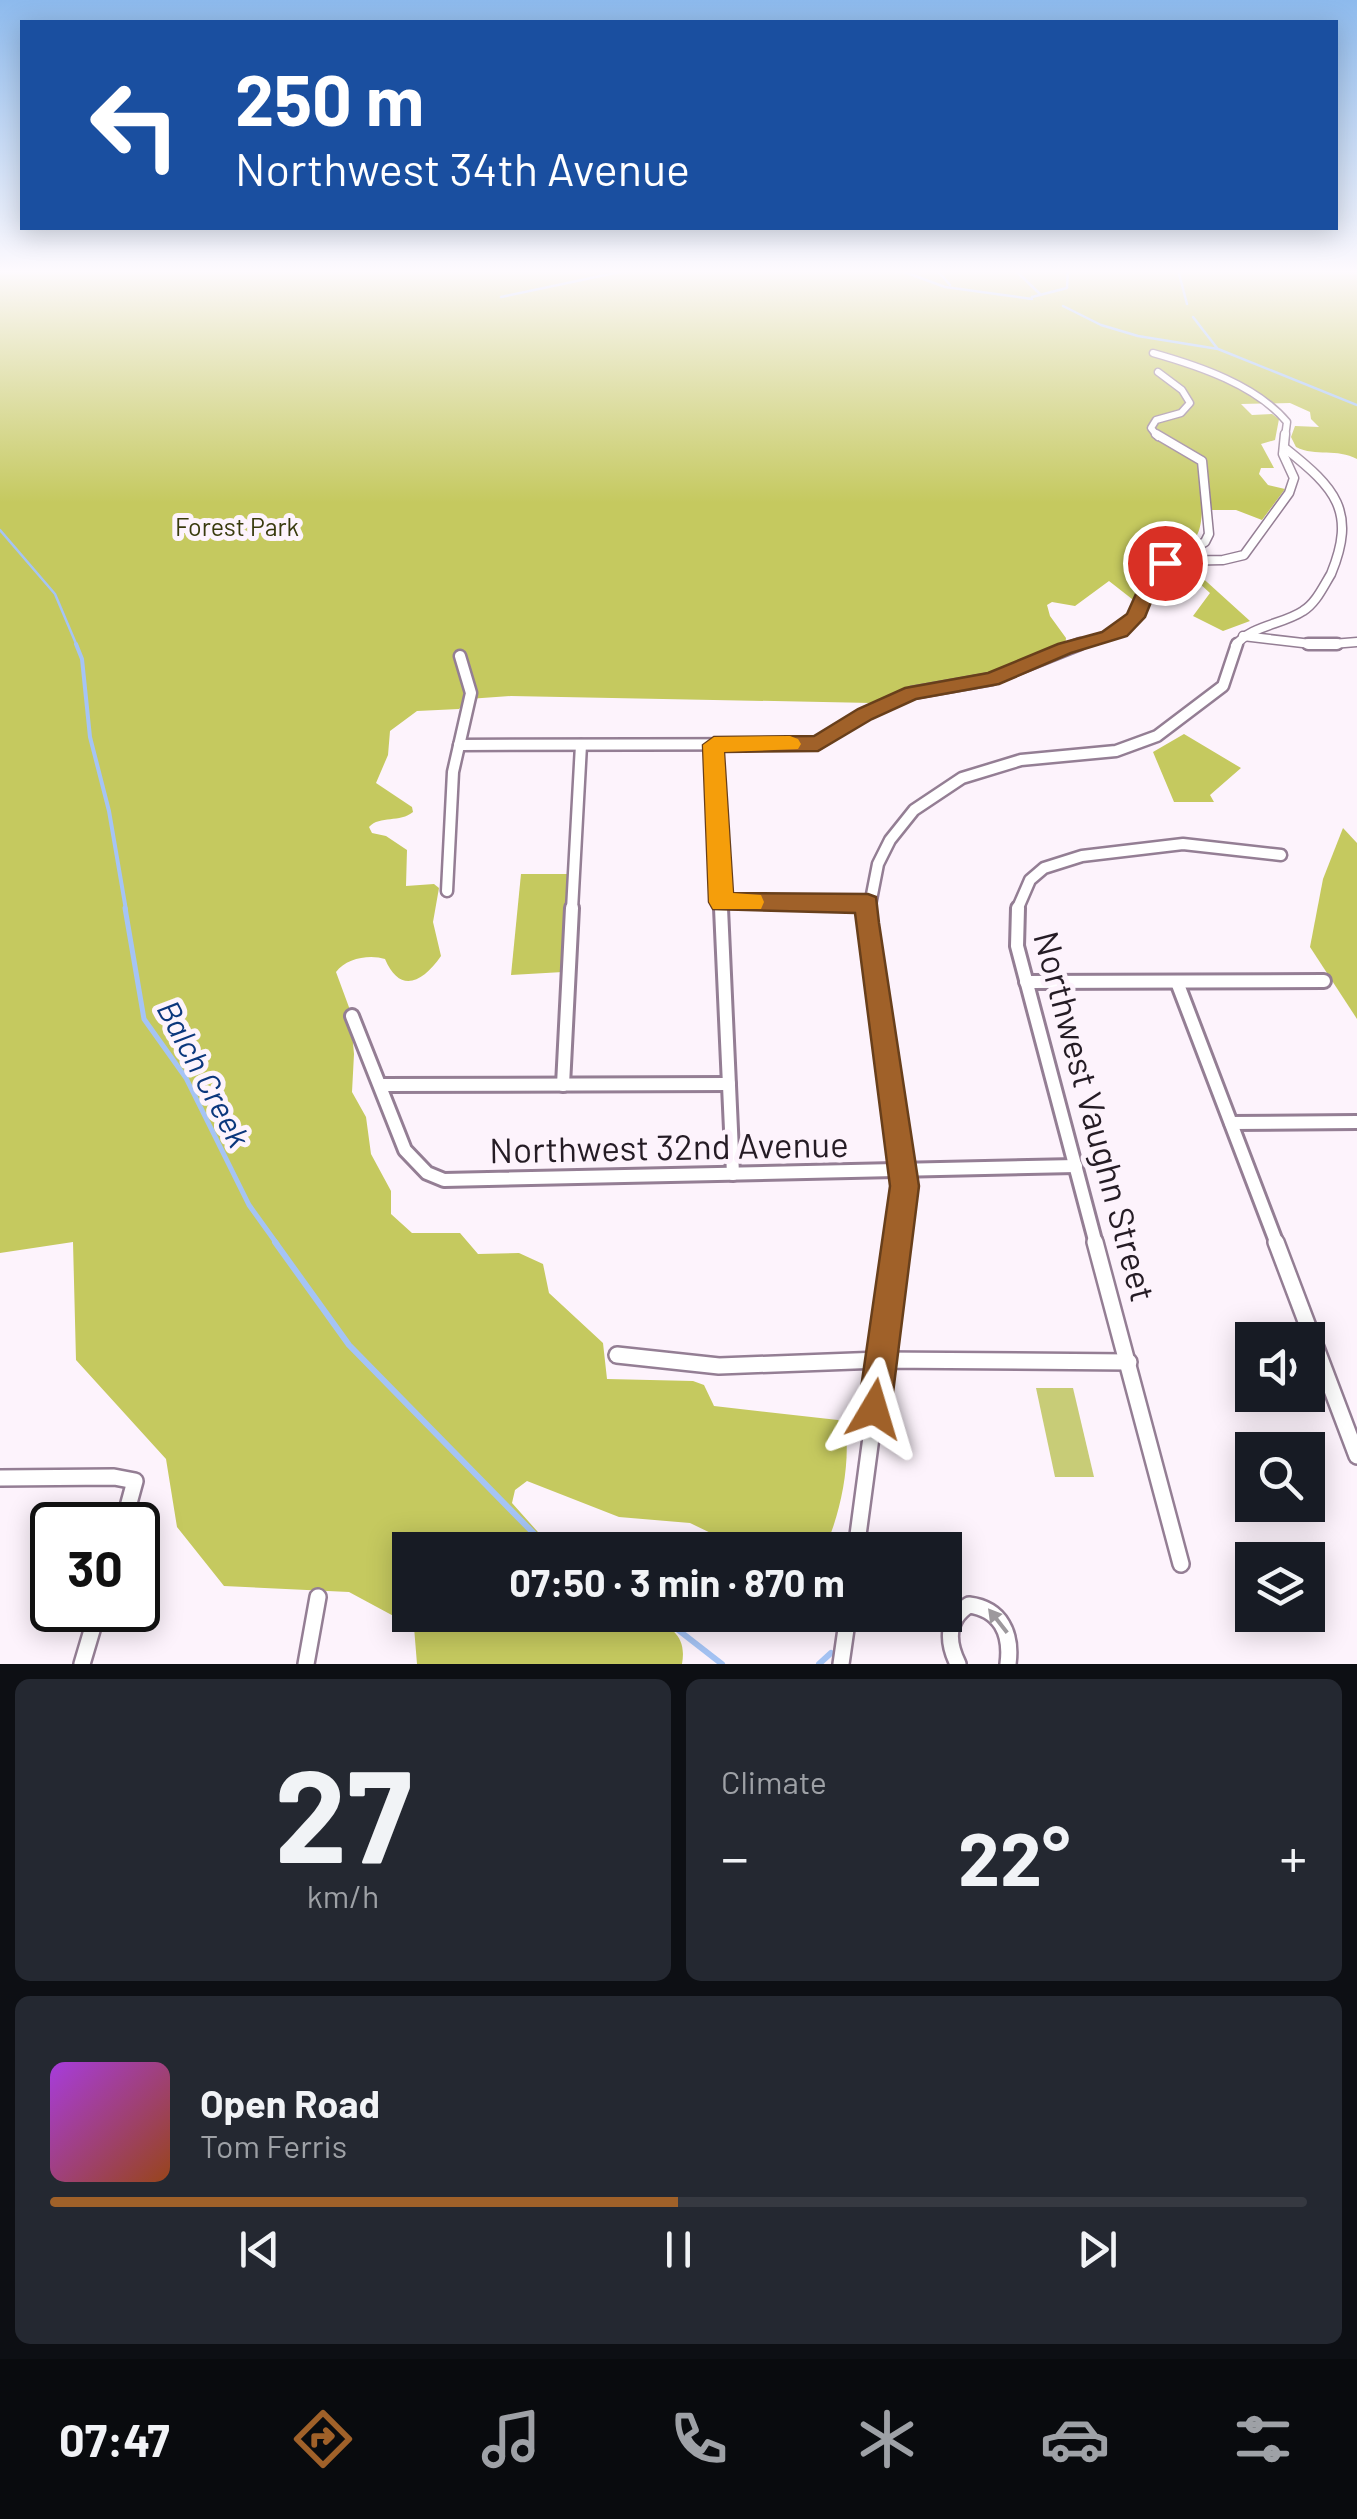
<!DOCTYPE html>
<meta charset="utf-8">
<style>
body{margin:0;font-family:Barlow,sans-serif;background:#242831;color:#f1f3f6;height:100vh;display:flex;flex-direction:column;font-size:38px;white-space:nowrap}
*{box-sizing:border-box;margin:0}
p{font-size:32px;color:#9ea1a6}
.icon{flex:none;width:55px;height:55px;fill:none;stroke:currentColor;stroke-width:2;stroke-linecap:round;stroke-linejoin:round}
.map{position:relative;height:1664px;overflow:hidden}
.panel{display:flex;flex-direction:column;gap:15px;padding:15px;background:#0d0f14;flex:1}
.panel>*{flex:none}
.banner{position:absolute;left:20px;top:20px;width:1318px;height:210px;border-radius:0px;box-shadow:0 5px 25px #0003;background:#1a4fa0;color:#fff;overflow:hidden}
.controls{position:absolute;left:1235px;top:1322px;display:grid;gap:20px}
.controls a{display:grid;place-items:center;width:90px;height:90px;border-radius:0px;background:#171b24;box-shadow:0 5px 25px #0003;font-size:50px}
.speed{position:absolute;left:30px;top:1502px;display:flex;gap:20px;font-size:50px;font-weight:700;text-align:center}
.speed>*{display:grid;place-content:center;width:130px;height:130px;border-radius:50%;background:#171b24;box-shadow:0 5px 25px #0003;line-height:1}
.speed .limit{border:5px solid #111;border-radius:15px;background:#fff;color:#111}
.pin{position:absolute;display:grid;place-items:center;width:85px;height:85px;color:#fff;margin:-42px;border:5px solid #fff;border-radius:50%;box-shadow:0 2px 10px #0007}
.me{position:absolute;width:110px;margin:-55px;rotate:7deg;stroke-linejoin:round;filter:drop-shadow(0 0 8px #0008)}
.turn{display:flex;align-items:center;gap:35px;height:210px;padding:0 50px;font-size:45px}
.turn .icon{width:130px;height:130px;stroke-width:2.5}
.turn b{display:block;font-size:70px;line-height:85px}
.big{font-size:75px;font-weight:700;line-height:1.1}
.panel .widget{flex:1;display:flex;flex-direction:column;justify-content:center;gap:15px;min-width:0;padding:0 35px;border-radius:15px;background:#242831}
.panel .dial{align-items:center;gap:0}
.dial b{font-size:130px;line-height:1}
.song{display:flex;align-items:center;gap:30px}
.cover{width:120px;height:120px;border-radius:15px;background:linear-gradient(135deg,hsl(280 70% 55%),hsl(20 70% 35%))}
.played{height:10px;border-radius:5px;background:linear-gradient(90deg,#a06129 50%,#363941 50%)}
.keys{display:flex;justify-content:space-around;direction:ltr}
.heat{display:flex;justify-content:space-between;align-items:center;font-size:55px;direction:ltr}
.panel .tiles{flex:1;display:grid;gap:15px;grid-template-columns:1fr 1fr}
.widget:last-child{grid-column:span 2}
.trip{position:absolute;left:392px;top:1532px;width:570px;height:100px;border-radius:0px;background:#171b24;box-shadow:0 5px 25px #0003;font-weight:700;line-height:100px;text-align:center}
.dock{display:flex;height:160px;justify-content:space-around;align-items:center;background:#090b0e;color:#9ea1a6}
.dock .icon{width:70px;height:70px}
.dock .selected{color:#a06129}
.dock b{font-size:45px;color:#f1f3f6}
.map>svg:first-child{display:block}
.green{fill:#c8cc77}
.forest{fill:#c5c95f}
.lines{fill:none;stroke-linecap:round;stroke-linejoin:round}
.stream-far3{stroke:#a5c4f5;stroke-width:2.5}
.stream-far2{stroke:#a5c4f5;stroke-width:4}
.stream-far1{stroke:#a5c4f5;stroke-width:5}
.stream{stroke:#a5c4f5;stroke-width:6}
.minor-far4-casing{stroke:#947e94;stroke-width:9}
.minor-far3-casing{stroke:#947e94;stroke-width:11}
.minor-far2-casing{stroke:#947e94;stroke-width:15}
.minor-far1-casing{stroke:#947e94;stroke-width:18}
.minor-casing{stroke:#947e94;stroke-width:20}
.minor-far4{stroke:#fff;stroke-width:6}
.minor-far3{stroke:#fff;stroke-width:8}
.minor-far2{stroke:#fff;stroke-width:10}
.minor-far1{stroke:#fff;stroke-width:12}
.minor{stroke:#fff;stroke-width:15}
.oneway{fill:#9d999d}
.route{fill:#a06129;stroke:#683f1b;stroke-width:2.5}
.slow{fill:#f59e0b}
.labels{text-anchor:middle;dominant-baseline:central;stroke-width:10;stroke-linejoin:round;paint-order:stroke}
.far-park-label{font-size:25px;fill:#393a0d;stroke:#fdf3fc}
.water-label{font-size:32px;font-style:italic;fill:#0b377d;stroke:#fdf3fc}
.near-street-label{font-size:35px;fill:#251c25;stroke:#fdf3fc}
</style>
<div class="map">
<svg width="1357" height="1664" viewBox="0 0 1357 1664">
<rect width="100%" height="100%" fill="#fdf3fc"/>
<!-- green -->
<polygon class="green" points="1036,1388 1073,1388 1094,1477 1055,1477"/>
<!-- forest -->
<g class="forest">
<path d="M0,270H1357V459C1337,448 1316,457 1296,447L1291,437L1295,426L1319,427L1311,419L1310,412L1290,403L1241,404L1252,415L1272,414L1279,419L1275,440L1261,444L1274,468H1261L1259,474L1268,485L1285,489L1262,520L1236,510H1202C1200,554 1184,538 1157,562C1148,570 1143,587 1138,598L1132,599L1109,581L1075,606L1052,602L1047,605L1050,616L1066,638L1065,646L995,674L894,694L872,703L511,696L468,699L459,709L417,711L390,731L388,755L376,783L412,807L413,812C400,823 380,815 369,827L372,833L386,836L407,850L406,886L434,884L439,888L433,922L441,956C422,983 400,994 385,959C370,954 346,958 336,972L350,1010L354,1054L352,1092L366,1117L371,1154L391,1191V1214L412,1233H460L478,1254L519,1253L543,1264L549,1293L603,1343L607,1379L693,1381L704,1385L714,1406L838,1420L845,1425C851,1461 841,1512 826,1545L815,1550H746L690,1523L619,1517L527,1481L515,1490L512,1503L554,1550H410V1615H651C672,1629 687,1636 682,1664H417L414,1627L349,1592L224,1586L177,1527L166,1459L76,1360L73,1242L0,1253Z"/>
<polygon points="1186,563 1250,621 1223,631 1193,616 1210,593 1179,565"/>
<polygon points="1184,734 1241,768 1210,795 1214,802 1174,802 1153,752"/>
<polygon points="1343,828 1357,843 1357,1019 1310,947 1323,879"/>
<polygon points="521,874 569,874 563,972 511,975"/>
</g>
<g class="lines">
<!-- stream-far3 -->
<g class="stream-far3">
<polyline points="787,270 810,270"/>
<polyline points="877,270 901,272"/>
<polyline points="899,270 945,287 1032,299"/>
<polyline points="937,270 950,285"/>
<polyline points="1015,270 1040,294"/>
<polyline points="1178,270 1187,304"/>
<polyline points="501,297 629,270"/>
<polyline points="1032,297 1067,288 1068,270"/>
<polyline points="1063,306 1101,325 1138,336 1218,349 1357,405"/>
<polyline points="1193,317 1217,348"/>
<polyline points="0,530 55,594 77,646"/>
</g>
<!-- stream-far2 -->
<polyline class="stream-far2" points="76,644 82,659 90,737 109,811 126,910"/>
<!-- stream-far1 -->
<polyline class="stream-far1" points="125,908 144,1019 186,1078 249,1205 277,1244"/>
<!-- stream -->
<g class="stream">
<polyline points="275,1242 349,1345 550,1550"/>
<polyline points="659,1615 722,1664"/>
<polyline points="819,1664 831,1653"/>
</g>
<defs>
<g id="minor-far4">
<path d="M1153,353C1199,366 1256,385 1287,422L1285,437"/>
<polyline points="1158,437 1151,428 1156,420 1181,413 1190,403 1182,390 1158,372"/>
</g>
<g id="minor-far3">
<polyline points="1171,561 1223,560 1244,555 1289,493 1294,478 1283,454 1285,434"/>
<polyline points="1243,636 1320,645 1357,642"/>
<polyline points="1072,646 1120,632 1136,617 1161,566 1205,542 1209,534 1202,461 1156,434"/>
<path d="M1235,646C1251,625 1282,625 1303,611C1316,603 1323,587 1331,574C1357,511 1335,488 1286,449"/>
</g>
<g id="minor-far2">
<polyline points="1308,644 1337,644"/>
<polyline points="459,745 817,744 865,714 912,693 992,679 1080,644"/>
<polyline points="713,745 721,910"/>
<polyline points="447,891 453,772 471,693 460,656"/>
<polyline points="721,903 868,904"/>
<polyline points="572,910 581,745"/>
<polyline points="869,910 878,864 890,840 914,810 962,778 1021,760 1116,751 1157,736 1223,686 1237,644"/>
<polyline points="1017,910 1030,880 1044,868 1082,856 1183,844 1281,855"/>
</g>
<g id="minor-far1">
<polyline points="721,908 733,1174"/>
<polyline points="869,908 866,923 904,1186 896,1244"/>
<polyline points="1018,908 1017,946 1096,1244"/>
<polyline points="1026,982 1324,981"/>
<polyline points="1177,982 1277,1244"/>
<polyline points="352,1016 405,1150 427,1173 444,1180 1076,1166"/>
<polyline points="382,1085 729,1084"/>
<polyline points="563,1085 572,908"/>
<polyline points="1231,1123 1357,1122"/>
</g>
<g id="minor">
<polyline points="1095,1242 1181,1564"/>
<polyline points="1276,1242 1357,1456"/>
<polyline points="617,1355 719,1366 880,1360 1129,1362"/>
<polyline points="0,1478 114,1477 135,1481 123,1525"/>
<polyline points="856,1550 897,1242"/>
<polyline points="82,1664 98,1610"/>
<polyline points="306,1664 318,1597"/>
<polyline points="841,1664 848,1615"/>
<path d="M958,1664C947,1642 946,1619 969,1605C1001,1609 1012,1634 1008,1664"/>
</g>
</defs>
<!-- minor-far4 casing -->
<use href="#minor-far4" class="minor-far4-casing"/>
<!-- minor-far3 casing -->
<use href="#minor-far3" class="minor-far3-casing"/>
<!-- minor-far2 casing -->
<use href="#minor-far2" class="minor-far2-casing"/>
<!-- minor-far1 casing -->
<use href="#minor-far1" class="minor-far1-casing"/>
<!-- minor casing -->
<use href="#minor" class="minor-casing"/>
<!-- minor-far4 -->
<use href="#minor-far4" class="minor-far4"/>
<!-- minor-far3 -->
<use href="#minor-far3" class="minor-far3"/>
<!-- minor-far2 -->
<use href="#minor-far2" class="minor-far2"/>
<!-- minor-far1 -->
<use href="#minor-far1" class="minor-far1"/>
<!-- minor -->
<use href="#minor" class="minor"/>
</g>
<!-- one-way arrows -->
<defs><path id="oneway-solid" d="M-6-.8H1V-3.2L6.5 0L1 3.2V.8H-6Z" transform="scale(2.5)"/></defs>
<use class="oneway" href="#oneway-solid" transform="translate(998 1621) rotate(-128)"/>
<!-- sky -->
<linearGradient id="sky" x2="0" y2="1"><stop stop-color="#8dbaed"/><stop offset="0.54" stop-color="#fefafe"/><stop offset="1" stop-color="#fefafe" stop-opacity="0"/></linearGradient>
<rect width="1357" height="503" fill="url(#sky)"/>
<!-- route -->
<polygon class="route" points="1165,557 1174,563 1161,577 1145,617 1127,636 1071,653 999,684 916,699 872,719 818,751 724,752 733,893 868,894 876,897 879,923 919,1186 891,1409 886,1421 874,1426 863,1421 858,1409 890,1186 855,913 713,909 709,902 703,745 714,737 814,736 858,709 905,688 988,673 1058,644 1102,632 1127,614 1144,576"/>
<!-- slow -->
<polygon class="slow" points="790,736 798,739 801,744 798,749 724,752 733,893 761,895 764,902 761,909 713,909 709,902 703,745 714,737"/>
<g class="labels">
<!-- far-park labels -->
<g class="far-park-label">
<text x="237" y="526">Forest Park</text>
</g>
<!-- water labels -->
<g class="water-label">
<text transform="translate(205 1073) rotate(62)">Balch Creek</text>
</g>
<!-- near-street labels -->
<g class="near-street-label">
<text transform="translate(1096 1116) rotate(75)">Northwest Vaughn Street</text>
<text transform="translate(669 1146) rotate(-1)">Northwest 32nd Avenue</text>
</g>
</g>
</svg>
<div class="controls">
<a><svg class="icon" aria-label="sound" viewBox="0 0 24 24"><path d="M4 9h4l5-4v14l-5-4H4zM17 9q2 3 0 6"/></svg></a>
<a><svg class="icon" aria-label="search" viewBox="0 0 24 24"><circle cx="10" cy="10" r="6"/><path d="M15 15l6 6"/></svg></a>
<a><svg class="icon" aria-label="layers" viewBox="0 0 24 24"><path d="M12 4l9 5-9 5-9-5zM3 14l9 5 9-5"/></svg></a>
</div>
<div class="speed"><div class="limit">30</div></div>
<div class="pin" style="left:1165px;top:563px;background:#d93025"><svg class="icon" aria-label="arrive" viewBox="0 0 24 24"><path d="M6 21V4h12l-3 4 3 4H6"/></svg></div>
<svg class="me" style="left:874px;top:1409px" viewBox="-20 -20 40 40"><path d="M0-17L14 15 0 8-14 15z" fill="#a06129" stroke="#fff" stroke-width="4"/></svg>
<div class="trip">07:50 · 3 min · 870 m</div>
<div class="banner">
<div class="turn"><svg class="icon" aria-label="left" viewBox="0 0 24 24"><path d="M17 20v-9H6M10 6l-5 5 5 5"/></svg><div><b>250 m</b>Northwest 34th Avenue</div></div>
</div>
</div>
<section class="panel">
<div class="tiles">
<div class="widget dial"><b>27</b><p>km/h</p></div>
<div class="widget"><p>Climate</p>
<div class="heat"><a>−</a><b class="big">22°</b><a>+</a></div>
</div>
<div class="widget">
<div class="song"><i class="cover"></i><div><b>Open Road</b><p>Tom Ferris</p></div></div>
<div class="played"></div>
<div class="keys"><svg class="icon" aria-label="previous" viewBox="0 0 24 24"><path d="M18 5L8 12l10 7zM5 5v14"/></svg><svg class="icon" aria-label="pause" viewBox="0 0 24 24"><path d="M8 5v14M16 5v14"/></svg><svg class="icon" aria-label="next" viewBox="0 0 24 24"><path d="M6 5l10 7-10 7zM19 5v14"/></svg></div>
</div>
</div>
</section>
<nav class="dock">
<b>07:47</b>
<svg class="icon selected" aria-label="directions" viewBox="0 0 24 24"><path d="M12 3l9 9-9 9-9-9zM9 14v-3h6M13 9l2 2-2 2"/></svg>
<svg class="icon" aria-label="music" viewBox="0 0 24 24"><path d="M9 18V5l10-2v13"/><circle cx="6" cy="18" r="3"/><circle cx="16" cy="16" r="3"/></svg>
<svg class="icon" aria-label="phone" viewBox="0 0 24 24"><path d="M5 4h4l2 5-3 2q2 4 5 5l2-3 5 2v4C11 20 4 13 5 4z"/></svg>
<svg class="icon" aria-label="climate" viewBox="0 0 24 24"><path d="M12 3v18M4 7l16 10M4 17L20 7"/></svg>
<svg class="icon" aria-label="car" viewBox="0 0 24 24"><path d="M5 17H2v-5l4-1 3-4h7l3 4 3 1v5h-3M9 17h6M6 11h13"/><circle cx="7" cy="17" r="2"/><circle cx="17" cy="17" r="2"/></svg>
<svg class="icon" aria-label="filters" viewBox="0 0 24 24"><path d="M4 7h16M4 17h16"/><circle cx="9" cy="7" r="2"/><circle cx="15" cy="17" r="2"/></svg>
</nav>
